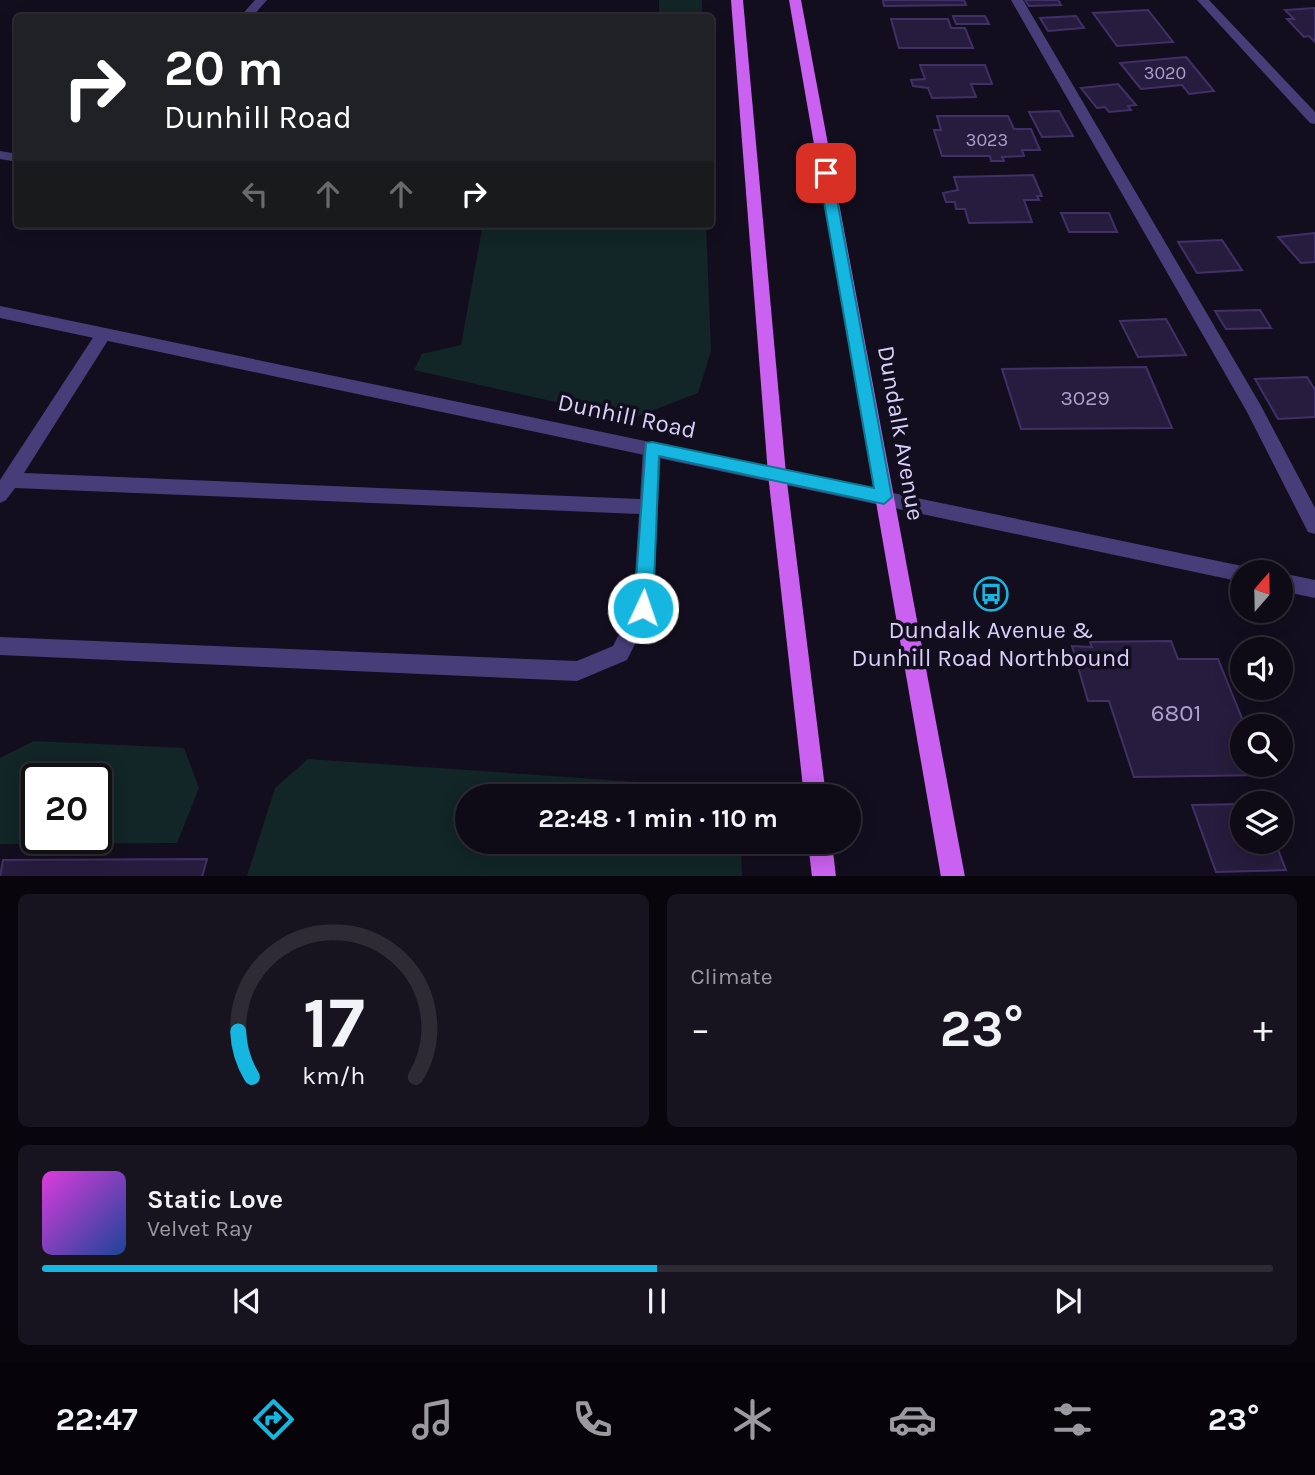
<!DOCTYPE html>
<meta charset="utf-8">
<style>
body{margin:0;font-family:Karla,sans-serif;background:#17131f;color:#f1f3f6;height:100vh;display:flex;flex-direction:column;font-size:26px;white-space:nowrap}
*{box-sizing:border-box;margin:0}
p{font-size:23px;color:#9b9aa1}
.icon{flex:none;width:38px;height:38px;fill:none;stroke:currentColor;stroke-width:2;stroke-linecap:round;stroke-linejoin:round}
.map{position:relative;height:876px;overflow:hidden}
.side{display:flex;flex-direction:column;gap:18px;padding:18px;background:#08060c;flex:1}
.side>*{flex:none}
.top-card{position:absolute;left:14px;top:14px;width:700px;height:214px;border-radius:7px;box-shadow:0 4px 18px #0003,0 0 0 2px #2e2b35;background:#202124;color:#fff;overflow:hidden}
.needle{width:46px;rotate:20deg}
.fabs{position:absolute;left:1230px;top:560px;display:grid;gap:14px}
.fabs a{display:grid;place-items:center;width:63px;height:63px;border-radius:50%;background:#0e0a16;box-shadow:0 4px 18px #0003,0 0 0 2px #2e2b35;font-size:35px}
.speed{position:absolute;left:21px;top:763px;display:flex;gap:14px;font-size:35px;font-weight:700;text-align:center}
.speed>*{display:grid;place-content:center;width:91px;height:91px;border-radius:50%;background:#0e0a16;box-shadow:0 4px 18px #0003,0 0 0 2px #2e2b35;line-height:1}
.speed .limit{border:4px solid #111;border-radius:10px;background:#fff;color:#111}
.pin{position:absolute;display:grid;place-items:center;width:60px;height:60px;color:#fff;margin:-30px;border-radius:14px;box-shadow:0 4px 10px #0006}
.me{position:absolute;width:77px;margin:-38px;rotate:3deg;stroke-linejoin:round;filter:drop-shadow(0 0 5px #0008)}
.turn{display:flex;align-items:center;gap:24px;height:147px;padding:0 35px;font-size:32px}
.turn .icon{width:91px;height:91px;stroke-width:2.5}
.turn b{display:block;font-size:49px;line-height:60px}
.lanes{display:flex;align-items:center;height:66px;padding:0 35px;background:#0003;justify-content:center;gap:35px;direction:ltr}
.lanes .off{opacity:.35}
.big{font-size:52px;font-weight:700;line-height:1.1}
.side .widget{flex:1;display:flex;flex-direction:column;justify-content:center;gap:10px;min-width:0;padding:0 24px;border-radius:10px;background:#17131f}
.side .dial{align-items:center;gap:0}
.dial svg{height:182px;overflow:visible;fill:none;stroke:#2e2b35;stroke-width:7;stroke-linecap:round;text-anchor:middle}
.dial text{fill:#f1f3f6;stroke:none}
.song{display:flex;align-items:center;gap:21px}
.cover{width:84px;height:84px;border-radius:10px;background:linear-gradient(135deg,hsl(300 70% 55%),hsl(220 70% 35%))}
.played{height:7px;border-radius:4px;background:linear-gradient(90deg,#15b7e1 50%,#2e2b35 50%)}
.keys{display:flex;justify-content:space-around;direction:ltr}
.heat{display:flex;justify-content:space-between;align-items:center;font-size:38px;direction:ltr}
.side .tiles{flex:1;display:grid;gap:18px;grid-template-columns:1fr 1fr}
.widget:last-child{grid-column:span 2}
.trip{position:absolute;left:455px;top:784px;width:406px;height:70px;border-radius:35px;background:#0e0a16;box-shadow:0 4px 18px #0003,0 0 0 2px #2e2b35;font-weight:700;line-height:70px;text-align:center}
.tab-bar{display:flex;height:112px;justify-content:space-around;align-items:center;background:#060409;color:#9b9aa1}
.tab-bar .icon{width:49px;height:49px}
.tab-bar .on{color:#15b7e1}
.tab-bar b{font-size:32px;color:#f1f3f6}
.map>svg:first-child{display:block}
.green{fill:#122627;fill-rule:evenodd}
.building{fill:#261c3d;stroke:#413067;stroke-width:2}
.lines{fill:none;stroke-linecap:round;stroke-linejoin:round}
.lane{fill:#463d79;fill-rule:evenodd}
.street{fill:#463d79;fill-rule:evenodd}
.primary{fill:#ca61f0;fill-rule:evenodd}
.route{fill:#15b7e1;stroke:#0e7792;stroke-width:2}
.labels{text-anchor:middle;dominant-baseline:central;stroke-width:7;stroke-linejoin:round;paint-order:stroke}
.far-number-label{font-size:18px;fill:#aca2cc}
.number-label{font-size:21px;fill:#aca2cc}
.street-label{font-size:24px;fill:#d9cffb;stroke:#130e1e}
.poi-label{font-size:24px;fill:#d9cffb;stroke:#130e1e}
.near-number-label{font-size:24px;fill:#aca2cc}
</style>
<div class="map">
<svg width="1315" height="877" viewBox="0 0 1315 877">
<rect width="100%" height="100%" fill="#130e1e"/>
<!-- green -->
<g class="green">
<rect x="659" y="0" width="43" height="17"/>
<polygon points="483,224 706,224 711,351 698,393 630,419 414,370 422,354 461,345"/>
<path d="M34,741L184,748L199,788L177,843L0,844V758ZM37,779H96V838H37Z"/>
<polygon points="308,759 738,789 738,796 467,796 467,842 741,842 742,876 247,876 275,788"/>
</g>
<!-- building -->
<g class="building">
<polygon points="883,0 964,0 966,5 884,6"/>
<polygon points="1025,0 1058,0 1061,5 1029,6"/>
<polygon points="1315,8 1315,42 1309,36 1304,37 1287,19 1294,19 1285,10"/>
<polygon points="1148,10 1173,42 1117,46 1093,13"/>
<polygon points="953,16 985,16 989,24 956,24"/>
<polygon points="1076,16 1084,28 1048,31 1040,18"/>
<polygon points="891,19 948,19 951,28 965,28 973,48 899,48"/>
<polygon points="1186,57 1214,91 1189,94 1182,85 1141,89 1120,63"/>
<polygon points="920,65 985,65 992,84 971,84 976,97 932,98 928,88 913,86 911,80 925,79"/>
<polygon points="1118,84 1136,105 1128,106 1131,110 1109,112 1105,107 1097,108 1081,88"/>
<polygon points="1059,111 1073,136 1042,137 1029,112"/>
<polygon points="937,116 1008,116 1014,129 1031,129 1040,150 1022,150 1024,156 1002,157 1004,161 991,161 990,156 942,156 934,130 941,130"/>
<polygon points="1033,175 1042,196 1037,196 1039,200 1024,200 1032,222 969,223 965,209 956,209 955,202 946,202 943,193 958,190 954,177"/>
<polygon points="1061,213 1109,213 1117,232 1069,232"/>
<polygon points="1315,233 1315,262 1301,263 1278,237"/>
<polygon points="1222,240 1242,270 1197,273 1178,242"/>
<polygon points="1260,310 1271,328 1226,329 1215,311"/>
<polygon points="1166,319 1186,355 1138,357 1120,321"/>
<polygon points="1146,367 1172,428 1021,429 1002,369"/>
<polygon points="1307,377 1315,390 1315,417 1278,419 1255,379"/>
<polygon points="1171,641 1178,659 1218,659 1245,726 1242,765 1260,765 1264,775 1134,777 1109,701 1088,701 1072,646 1092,647 1090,642"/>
<polygon points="1242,804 1242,842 1275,842 1286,870 1216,872 1192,805"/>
<polygon points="207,859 202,877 0,877 3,860"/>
</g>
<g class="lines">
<!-- lane -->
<g class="lane">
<polygon points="255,0 267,0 251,18 239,18"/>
<polygon points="1011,0 1023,0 1260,404 1315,508 1315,534 1308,532 1247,412"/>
<polygon points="0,151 18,154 18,162 0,159"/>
<polygon points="104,328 112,334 24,473 640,499 643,448 646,443 658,443 661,448 653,608 627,660 577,681 0,655 0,637 577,661 613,646 633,607 639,514 15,488 6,500 0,503 0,480 98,330"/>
</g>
<!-- street -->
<g class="street">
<polygon points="1197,0 1209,0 1315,112 1315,124 1310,123"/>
<polygon points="0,306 1242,566 1251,572 1242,572 1242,582 0,318"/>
<polygon points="1281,573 1315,580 1315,598 1281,591"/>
</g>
<!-- primary -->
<g class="primary">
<polygon points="731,0 743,0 786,474 826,796 804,796 768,474"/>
<polygon points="789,0 801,0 965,877 941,877"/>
<polygon points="808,842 832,842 836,877 812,877"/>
</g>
</g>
<!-- route -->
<polygon class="route" points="826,169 832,173 892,497 884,504 659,456 653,608 650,614 643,616 637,614 634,608 646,443 652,442 874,488 819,173"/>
<!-- icons -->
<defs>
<symbol id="bus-ring" viewBox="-11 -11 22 22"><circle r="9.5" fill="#130e1e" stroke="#15b7e1" stroke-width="1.5"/><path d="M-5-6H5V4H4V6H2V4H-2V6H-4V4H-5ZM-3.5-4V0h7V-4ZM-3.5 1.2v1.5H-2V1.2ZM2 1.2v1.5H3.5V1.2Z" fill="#15b7e1"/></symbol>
</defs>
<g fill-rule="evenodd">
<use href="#bus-ring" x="972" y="575" width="38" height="38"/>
</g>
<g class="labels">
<!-- far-number labels -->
<g class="far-number-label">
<text x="1165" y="73">3020</text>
<text x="987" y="140">3023</text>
</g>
<!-- number labels -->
<g class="number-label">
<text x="1085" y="398">3029</text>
</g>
<!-- street labels -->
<g class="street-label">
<text transform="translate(627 416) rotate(12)">Dunhill Road</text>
<text transform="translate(901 433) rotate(80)">Dundalk Avenue</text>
</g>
<!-- poi labels -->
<g class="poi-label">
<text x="991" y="630">Dundalk Avenue &amp;<tspan x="991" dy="28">Dunhill Road Northbound</tspan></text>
</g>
<!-- near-number labels -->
<g class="near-number-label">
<text x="1176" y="713">6801</text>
</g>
</g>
</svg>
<div class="fabs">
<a><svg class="needle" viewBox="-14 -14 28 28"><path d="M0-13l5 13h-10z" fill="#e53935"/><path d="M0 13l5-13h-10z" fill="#9b9aa1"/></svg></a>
<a><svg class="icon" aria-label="sound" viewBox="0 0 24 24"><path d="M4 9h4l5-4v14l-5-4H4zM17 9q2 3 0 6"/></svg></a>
<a><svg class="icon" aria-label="search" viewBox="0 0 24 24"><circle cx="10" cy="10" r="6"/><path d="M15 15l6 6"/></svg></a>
<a><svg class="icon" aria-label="layers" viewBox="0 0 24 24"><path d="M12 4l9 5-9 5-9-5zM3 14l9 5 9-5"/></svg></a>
</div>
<div class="speed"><div class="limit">20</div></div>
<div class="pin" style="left:826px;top:173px;background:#d93025"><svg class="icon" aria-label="arrive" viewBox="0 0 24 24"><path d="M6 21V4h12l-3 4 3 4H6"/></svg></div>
<svg class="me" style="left:643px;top:608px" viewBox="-20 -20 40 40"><circle r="17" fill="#15b7e1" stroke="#fff" stroke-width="3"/><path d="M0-11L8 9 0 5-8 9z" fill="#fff"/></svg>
<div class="trip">22:48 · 1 min · 110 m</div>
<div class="top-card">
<div class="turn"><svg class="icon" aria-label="right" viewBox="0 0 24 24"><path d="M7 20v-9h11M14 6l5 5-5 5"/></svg><div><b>20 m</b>Dunhill Road</div></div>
<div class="lanes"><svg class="icon off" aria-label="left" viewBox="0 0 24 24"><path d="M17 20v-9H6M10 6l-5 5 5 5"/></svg><svg class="icon off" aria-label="ahead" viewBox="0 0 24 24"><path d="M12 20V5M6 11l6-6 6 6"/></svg><svg class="icon off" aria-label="ahead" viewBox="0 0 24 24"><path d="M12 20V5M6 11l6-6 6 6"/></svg><svg class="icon" aria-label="right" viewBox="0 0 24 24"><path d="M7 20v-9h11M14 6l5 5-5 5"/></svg></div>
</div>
</div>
<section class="side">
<div class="tiles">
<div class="widget dial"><svg viewBox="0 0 100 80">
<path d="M14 69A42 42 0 1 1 86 69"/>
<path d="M14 69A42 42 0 0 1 8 49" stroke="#15b7e1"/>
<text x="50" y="56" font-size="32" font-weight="700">17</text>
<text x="50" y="72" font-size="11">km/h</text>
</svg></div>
<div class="widget"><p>Climate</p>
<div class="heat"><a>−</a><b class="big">23°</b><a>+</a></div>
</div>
<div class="widget">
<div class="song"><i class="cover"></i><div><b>Static Love</b><p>Velvet Ray</p></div></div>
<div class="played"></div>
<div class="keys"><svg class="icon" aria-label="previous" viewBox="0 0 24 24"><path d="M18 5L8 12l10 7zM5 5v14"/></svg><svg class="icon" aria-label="pause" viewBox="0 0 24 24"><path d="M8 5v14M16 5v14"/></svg><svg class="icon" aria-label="next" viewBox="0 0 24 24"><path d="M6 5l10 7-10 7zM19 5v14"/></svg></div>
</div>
</div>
</section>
<nav class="tab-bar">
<b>22:47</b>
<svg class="icon on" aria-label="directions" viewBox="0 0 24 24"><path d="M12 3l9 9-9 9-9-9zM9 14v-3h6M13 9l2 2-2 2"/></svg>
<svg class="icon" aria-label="music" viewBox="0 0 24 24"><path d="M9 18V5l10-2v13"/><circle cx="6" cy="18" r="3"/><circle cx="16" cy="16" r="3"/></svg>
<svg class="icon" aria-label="phone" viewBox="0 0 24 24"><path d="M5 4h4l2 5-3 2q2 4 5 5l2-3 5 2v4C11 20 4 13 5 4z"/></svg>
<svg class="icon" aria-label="climate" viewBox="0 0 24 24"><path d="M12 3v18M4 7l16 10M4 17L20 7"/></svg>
<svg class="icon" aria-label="car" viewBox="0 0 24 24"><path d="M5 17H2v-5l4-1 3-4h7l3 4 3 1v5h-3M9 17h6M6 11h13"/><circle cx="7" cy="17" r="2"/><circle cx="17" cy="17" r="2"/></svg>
<svg class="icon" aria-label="filters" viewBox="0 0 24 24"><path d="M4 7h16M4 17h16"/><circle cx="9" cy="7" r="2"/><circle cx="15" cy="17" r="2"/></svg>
<b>23°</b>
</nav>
